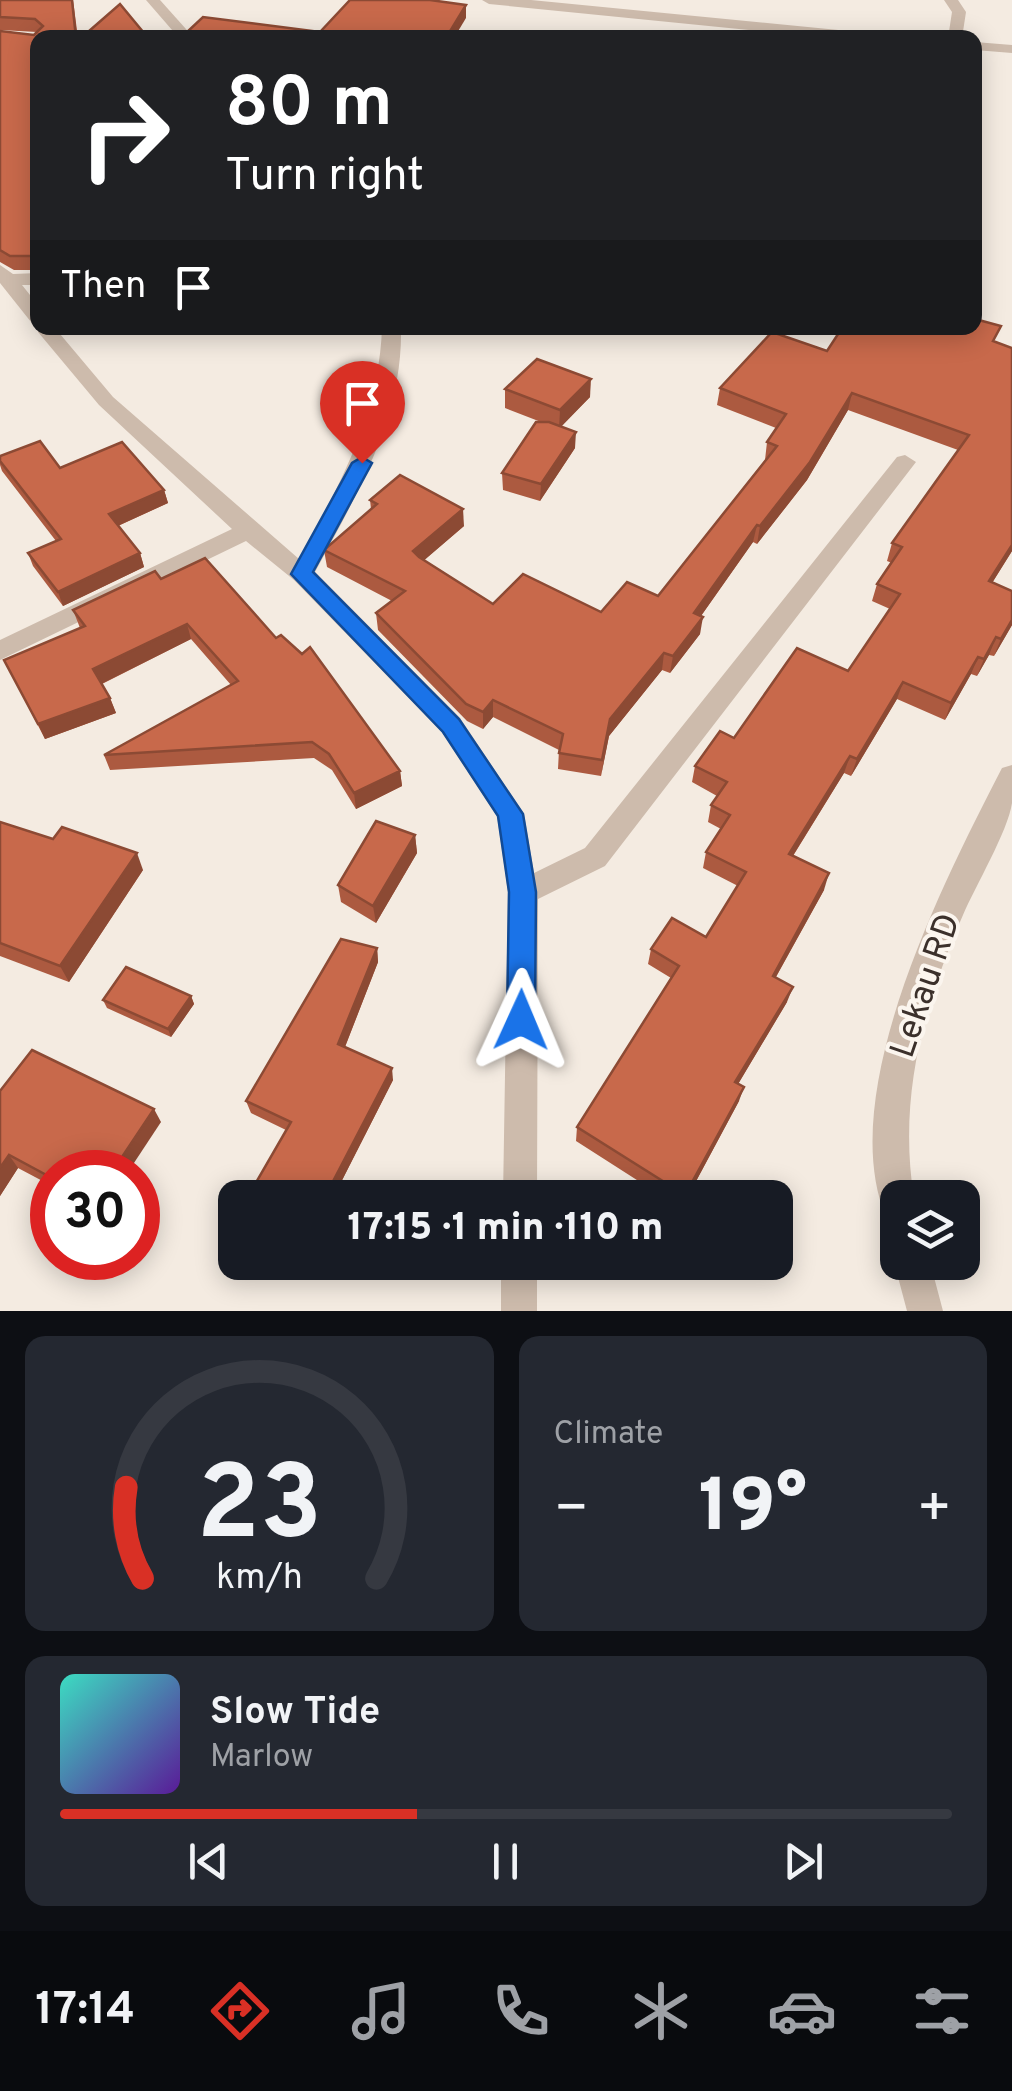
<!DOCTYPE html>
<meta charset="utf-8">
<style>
body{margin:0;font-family:Overpass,sans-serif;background:#242831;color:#f1f3f6;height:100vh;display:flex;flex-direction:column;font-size:38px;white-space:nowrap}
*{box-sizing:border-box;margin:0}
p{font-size:32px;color:#9ea1a6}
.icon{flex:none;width:55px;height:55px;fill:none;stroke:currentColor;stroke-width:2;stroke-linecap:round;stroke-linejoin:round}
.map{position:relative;height:1311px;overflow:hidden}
.panel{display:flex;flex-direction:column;gap:25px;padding:25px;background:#0d0f14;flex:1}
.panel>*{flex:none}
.guide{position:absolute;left:30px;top:30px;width:952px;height:305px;border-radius:20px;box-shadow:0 5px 25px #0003;background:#202124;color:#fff;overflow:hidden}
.fabs{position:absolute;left:880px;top:1180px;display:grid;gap:20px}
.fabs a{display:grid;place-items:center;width:100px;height:100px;border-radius:20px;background:#171b24;box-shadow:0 5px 25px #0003;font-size:50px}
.speed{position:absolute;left:30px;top:1150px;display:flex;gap:20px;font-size:50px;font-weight:700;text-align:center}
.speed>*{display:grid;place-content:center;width:130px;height:130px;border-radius:50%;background:#171b24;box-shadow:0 5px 25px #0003;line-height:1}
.speed .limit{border:15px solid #d22;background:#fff;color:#111}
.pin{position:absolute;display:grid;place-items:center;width:85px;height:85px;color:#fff;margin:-102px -42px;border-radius:50% 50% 50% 0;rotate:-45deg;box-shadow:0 0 10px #0007}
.pin .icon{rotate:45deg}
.me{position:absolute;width:110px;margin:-55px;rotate:1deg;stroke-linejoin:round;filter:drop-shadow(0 0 8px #0008)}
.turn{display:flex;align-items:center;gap:35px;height:210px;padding:0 30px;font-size:45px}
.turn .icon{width:130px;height:130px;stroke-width:2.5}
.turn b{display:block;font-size:70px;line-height:85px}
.then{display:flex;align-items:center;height:95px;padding:0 30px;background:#0003;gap:20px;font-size:38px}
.big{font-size:75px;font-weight:800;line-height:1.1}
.panel .tile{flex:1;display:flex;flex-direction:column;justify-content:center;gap:15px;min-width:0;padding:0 35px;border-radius:20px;background:#242831}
.panel .dial{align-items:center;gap:0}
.dial svg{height:260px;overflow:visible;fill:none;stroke:#363941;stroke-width:7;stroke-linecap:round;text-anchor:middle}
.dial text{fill:#f1f3f6;stroke:none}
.song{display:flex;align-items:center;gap:30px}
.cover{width:120px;height:120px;border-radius:15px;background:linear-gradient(135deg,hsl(170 70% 55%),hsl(270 70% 35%))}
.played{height:10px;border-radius:5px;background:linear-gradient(90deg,#d93025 40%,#363941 40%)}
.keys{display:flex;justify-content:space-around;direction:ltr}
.heat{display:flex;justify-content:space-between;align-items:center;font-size:55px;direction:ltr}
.panel .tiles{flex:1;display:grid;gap:25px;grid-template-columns:1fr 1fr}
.tile:last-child{grid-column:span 2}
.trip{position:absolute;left:218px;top:1180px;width:575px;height:100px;border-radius:20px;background:#171b24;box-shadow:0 5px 25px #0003;font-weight:800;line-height:100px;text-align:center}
.menu{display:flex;height:160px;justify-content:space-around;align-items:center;background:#090b0e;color:#9ea1a6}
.menu .icon{width:70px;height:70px}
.menu .on{color:#d93025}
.menu b{font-size:45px;color:#f1f3f6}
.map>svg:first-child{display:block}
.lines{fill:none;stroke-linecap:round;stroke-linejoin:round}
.minor{fill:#cdbbac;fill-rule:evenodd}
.wall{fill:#ac5a40}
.shaded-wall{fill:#8c4a34}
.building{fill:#c8694b;stroke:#8c4a34;stroke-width:2.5}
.route{fill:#1a73e8;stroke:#114b97;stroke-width:2.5}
.labels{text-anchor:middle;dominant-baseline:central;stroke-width:8;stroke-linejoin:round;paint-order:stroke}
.near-street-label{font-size:35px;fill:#3b302b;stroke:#fbf5ee}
</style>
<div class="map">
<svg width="1012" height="1311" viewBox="0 0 1012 1311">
<rect width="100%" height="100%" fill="#f4ebe1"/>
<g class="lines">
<!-- minor -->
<g class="minor">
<polygon points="146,0 160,0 194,38 179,38"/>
<polygon points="482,0 531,0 879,34 886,38 830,38 489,4"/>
<polygon points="944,0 958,0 966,12 962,38 948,38 952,12"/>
<polygon points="975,42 1012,45 1012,53 975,50"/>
<polygon points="0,265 13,274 38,273 38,285 22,285 38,305 38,324 31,322 0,283"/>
<path d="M38,325L55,328L113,397L299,559C340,485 379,414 382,328H401C403,418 356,496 315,572L460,718L524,814L534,873L585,848L897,457L905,455L916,462L605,866L538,899L537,1198H503L508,892L497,816L442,732L294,580L246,541L0,660V640L232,529L99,405L38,332Z"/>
<path d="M1012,765C1012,777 1012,791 1012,803C1008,831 975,887 963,915C923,1007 898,1098 914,1198H898V1222L886,1217C834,1093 945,879 1002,768Z"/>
<polygon points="898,1254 898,1262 930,1262 943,1311 907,1311 894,1262"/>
<rect x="501" y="1262" width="36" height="49"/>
</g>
</g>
<!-- wall -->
<g class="wall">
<polygon points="0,0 73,0 78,38 38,38 38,270 14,270 0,262 0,31 34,35 37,32 0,30"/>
<polygon points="996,342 1012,551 992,583 1012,625 994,656 989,655 977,676 971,674 945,720 897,699 851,776 844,773 793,856 824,890 776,977 787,1002 738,1084 739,1101 687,1198 665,1198 576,1141 577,1127 671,978 648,964 651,949 706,937 738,886 703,868 706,852 721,829 708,822 711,805 717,796 692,782 695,766 734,738 848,671 890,609 872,601 877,584 892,563 887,561 892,543 958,450 848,410 807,480 757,544 753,542 701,616 700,634 670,673 662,670 609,736 601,776 558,769 559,750 493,717 483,729 467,721 378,630 376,613 392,601 327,567 324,550 371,509 370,500 464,526 424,560 493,604 601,612 658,596 765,460 767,442 776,428 717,405 720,388 827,351"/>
<polygon points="505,389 590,397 561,426 575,448 540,501 503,490 502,473 541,422 505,408"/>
<polygon points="0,456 164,490 168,503 118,526 140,553 144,567 63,606 33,566 28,553 56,541 2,471 0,465"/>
<polygon points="161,579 276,638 400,771 402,786 356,809 332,770 314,758 110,770 104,755 231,685 191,639 102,684 110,698 116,713 45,739 4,660 80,628 73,610"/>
<polygon points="0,822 143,870 69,982 0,956"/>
<polygon points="415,835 417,853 376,923 341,902 338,885"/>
<polygon points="377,948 378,962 345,1047 393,1080 336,1192 341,1194 341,1198 247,1198 286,1130 251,1113 246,1101"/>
<polygon points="191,996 194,1004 171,1037 107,1008 103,1000"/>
<polygon points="0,1091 161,1122 52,1172 52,1186 18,1168 0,1196"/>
</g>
<!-- shaded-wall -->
<g class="shaded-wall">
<polygon points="466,5 466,18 454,38 446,38"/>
<polygon points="591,379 590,397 559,429 560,410"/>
<polygon points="852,393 848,410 807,480 757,544 760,526"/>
<polygon points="576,432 575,448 540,501 541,484"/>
<polygon points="164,490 168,503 113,528 109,514"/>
<polygon points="463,509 464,526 414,569 413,551"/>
<polygon points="757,525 753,542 691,630 694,613"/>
<polygon points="1012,545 1012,551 982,599 989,581"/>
<polygon points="140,553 144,567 63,606 58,592"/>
<polygon points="703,617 700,634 670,673 673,656"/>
<polygon points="1012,620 1012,625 994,656 1001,639"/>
<polygon points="187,624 191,639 99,685 93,669"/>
<polygon points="996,637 989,655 977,676 984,659"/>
<polygon points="664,653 662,670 609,736 601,776 610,719"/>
<polygon points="978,657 971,674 945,720 951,703"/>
<polygon points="903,682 897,699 851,776 857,759"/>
<polygon points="110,698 116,713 45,739 38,724"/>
<polygon points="493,700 493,717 483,729 483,712"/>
<polygon points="850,756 844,773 784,870 789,854"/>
<polygon points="400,771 402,786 356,809 354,793"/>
<polygon points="415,835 417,853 376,923 373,906"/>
<polygon points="137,853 143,870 69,982 60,966"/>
<polygon points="829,873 824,890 768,991 773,976"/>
<polygon points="377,948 378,962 341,1057 338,1044"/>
<polygon points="793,987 787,1002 731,1096 735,1082"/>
<polygon points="191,996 194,1004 171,1037 168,1029"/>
<polygon points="392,1068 393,1080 333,1198 329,1189"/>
<polygon points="744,1087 739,1101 687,1198 684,1198"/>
<polygon points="154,1109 161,1122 128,1172 112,1172"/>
<polygon points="9,1155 18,1168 0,1196 0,1168"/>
</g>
<!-- building -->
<g class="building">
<polygon points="0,0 72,0 76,38 38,38 37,264 36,256 10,256 0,250 0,31 34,35 43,26 35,19 0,17"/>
<polygon points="350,0 430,0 466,5 446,38 81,38 120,4 144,33 185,34 203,17 320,32"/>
<polygon points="975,319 1001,326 993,341 1012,348 1012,545 989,581 1012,591 1012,620 1001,639 996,637 984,659 978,657 951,703 903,682 857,759 850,756 789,854 829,873 773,976 793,987 735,1082 744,1087 685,1195 577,1127 679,966 651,949 672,918 706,937 746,872 706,852 730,815 711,805 727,782 695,766 720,731 734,738 797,648 848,671 900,594 877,584 902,547 892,543 969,435 852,393 810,462 760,526 757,525 694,613 703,617 673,656 664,653 610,719 602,760 559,753 563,734 493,700 483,712 466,704 376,613 405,591 324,550 377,504 370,500 400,475 463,509 413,551 419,557 493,604 523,574 601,612 627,582 658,596 777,446 767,442 786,414 720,388 772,332 827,351 842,328 975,328"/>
<polygon points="537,359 591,379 560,410 505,389"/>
<polygon points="536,422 549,422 576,432 541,484 502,473"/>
<polygon points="40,441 60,468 122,442 164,490 109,514 140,553 58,592 28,553 61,539 0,461 0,456"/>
<polygon points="205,558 276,638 281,635 302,654 310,647 400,771 354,793 329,754 312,742 104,755 238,681 187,624 93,669 110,698 38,724 4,660 85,626 73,610 155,571 161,579"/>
<polygon points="376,821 415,835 373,906 338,885"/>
<polygon points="0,822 53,839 62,827 137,853 60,966 0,943"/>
<polygon points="341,939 377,948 338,1044 392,1068 329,1189 341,1194 339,1198 247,1198 291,1122 246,1101"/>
<polygon points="126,967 191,996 168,1029 103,1000"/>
<polygon points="32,1050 154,1109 112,1172 52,1172 52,1178 9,1155 0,1168 0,1091"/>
</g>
<!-- route -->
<polygon class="route" points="362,457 372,463 313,572 459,719 523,814 536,892 535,1020 531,1029 521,1033 511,1029 507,1020 509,892 498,816 443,732 291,574 352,463"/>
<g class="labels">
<!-- near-street labels -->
<g class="near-street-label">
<text transform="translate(927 986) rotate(-71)">Lekau RD</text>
</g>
</g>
</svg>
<div class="fabs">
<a><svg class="icon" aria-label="layers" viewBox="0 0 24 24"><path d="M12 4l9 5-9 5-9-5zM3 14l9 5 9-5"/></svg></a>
</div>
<div class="speed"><div class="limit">30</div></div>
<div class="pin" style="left:362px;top:463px;background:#d93025"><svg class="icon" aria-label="arrive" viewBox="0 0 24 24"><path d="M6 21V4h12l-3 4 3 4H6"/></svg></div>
<svg class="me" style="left:521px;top:1020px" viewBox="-20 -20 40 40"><path d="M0-17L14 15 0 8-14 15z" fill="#1a73e8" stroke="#fff" stroke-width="4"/></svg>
<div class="trip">17:15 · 1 min · 110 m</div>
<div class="guide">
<div class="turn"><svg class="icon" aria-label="right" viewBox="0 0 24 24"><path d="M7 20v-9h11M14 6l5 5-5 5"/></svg><div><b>80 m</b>Turn right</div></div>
<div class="then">Then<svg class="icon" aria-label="arrive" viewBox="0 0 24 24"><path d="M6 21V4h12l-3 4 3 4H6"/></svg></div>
</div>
</div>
<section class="panel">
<div class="tiles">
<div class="tile dial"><svg viewBox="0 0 100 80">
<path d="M14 69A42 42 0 1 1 86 69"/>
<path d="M14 69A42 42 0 0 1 9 41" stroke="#d93025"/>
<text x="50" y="56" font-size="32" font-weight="700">23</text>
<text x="50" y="72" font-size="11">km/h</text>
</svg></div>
<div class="tile"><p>Climate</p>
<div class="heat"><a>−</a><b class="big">19°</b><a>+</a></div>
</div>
<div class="tile">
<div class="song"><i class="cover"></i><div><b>Slow Tide</b><p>Marlow</p></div></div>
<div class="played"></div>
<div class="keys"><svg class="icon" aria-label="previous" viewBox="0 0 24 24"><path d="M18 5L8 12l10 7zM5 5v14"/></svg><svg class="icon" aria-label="pause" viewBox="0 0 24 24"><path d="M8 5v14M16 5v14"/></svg><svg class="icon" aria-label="next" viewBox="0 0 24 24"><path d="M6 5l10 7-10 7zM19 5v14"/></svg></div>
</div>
</div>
</section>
<nav class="menu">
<b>17:14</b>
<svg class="icon on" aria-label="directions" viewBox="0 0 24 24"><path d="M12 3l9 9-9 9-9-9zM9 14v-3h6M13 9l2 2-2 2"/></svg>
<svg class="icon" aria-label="music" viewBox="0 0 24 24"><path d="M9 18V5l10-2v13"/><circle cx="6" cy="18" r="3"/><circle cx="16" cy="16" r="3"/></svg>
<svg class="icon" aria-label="phone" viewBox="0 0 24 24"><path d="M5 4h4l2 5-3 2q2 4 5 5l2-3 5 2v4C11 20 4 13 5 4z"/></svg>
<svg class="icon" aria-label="climate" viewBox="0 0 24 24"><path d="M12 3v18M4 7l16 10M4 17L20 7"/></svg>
<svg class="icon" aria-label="car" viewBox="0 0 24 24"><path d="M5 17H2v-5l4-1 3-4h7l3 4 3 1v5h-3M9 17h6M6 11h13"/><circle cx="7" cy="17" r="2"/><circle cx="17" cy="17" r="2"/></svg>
<svg class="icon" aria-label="filters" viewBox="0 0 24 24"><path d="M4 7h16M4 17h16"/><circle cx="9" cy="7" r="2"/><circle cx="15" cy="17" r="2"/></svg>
</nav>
